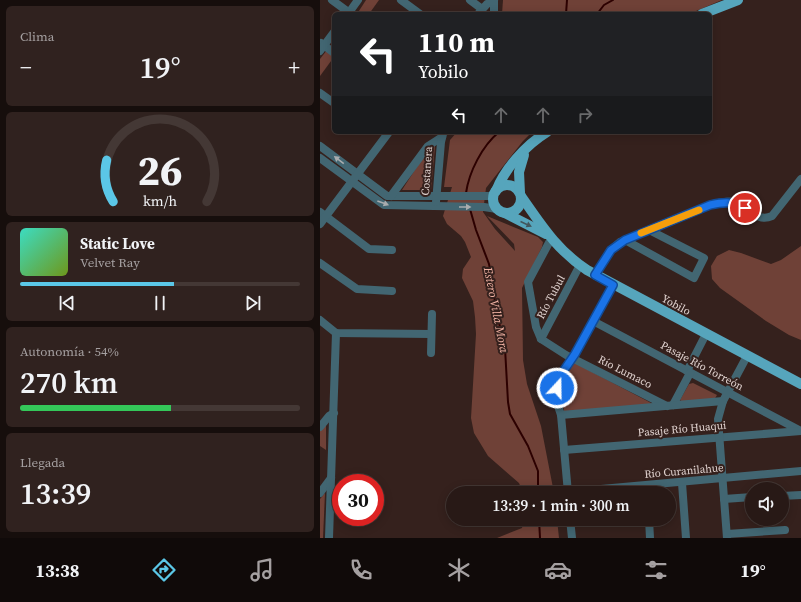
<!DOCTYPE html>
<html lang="es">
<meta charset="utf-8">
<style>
body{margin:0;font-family:"Source Serif 4",serif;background:#30221f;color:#f1f3f6;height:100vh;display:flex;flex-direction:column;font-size:15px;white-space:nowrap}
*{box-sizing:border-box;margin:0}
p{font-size:13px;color:#a5a0a1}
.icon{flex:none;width:22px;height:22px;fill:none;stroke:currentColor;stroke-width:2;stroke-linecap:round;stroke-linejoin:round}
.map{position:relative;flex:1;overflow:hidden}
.panel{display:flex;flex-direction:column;gap:6px;padding:6px;background:#160e0c;width:320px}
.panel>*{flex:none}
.guide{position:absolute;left:12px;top:12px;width:380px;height:122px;border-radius:6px;box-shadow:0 2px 10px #0003,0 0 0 1px #443835;background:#202124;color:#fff;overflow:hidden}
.fabs{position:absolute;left:425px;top:482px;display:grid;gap:8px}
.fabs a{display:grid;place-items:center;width:44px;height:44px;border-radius:50%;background:#281916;box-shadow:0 2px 10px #0003,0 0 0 1px #443835;font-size:20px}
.speed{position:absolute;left:12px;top:474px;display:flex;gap:8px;font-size:20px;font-weight:700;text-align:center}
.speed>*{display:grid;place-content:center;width:52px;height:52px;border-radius:50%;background:#281916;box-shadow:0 2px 10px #0003,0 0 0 1px #443835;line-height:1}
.speed .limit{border:6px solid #d22;background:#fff;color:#111}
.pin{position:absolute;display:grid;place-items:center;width:34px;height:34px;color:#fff;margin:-17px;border:2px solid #fff;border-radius:50%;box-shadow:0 1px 4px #0007}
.me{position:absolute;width:44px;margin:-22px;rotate:21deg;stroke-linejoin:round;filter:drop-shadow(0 0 3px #0008)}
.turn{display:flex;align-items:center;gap:14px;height:84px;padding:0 20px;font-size:18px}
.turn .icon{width:52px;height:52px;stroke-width:2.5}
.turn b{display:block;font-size:28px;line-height:34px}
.lanes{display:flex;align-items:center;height:38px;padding:0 20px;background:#0003;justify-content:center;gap:20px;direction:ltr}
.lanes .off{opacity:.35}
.big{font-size:30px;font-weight:600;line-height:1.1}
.panel .widget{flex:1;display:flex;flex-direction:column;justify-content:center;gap:6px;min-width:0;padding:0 14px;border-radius:6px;background:#30221f}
.panel .dial{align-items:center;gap:0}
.dial svg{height:104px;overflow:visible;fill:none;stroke:#443835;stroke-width:7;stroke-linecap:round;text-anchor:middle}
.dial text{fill:#f1f3f6;stroke:none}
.song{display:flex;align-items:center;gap:12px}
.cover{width:48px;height:48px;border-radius:6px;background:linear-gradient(135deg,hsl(170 70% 55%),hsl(80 70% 35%))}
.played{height:4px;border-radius:2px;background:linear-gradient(90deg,#5bc7e7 55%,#443835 55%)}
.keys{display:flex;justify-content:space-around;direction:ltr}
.heat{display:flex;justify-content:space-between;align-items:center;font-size:22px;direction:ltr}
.charge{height:6px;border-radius:3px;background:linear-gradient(90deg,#34c759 54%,#443835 0)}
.trip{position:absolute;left:126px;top:486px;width:230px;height:40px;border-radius:20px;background:#281916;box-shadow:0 2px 10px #0003,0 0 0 1px #443835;font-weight:600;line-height:40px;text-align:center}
.tab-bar{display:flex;height:64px;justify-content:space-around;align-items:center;background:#100a09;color:#a5a0a1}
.tab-bar .icon{width:28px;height:28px}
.tab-bar .selected{color:#5bc7e7}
.tab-bar b{font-size:18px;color:#f1f3f6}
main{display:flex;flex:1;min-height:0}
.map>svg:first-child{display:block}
.green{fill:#6f4137}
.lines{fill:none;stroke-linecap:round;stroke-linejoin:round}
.stream{stroke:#2c0000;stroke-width:2}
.minor{stroke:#426672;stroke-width:8}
.major{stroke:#56a5bc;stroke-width:10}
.oneway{fill:#a9acae}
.oneway2{fill:#42565d}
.route-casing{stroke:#114b97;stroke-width:10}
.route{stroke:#1a73e8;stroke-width:7}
.slow{stroke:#f59e0b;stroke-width:7}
.labels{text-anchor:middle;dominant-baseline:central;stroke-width:4;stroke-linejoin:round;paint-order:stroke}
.street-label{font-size:11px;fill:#e0d2cf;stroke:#35211d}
.water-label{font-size:12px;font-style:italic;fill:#f1b2a3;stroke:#35211d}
</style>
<main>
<section class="panel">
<div class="widget"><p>Clima</p>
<div class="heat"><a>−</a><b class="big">19°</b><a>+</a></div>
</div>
<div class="widget dial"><svg viewBox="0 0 100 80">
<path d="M14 69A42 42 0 1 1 86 69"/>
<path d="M14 69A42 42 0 0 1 9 37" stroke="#5bc7e7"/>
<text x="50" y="56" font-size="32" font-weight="700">26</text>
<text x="50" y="72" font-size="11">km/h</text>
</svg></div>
<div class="widget">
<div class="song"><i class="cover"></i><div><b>Static Love</b><p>Velvet Ray</p></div></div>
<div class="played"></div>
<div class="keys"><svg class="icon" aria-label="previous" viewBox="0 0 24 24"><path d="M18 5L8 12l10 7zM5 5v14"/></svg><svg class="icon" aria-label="pause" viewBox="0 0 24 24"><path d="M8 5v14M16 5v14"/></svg><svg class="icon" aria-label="next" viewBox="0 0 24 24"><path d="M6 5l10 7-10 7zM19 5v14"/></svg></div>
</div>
<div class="widget"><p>Autonomía · 54%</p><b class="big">270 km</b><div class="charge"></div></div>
<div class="widget"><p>Llegada</p><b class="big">13:39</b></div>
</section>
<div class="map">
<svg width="481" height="538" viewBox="0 0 481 538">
<rect width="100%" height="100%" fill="#35211d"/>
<!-- green -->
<g class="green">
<polygon points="46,0 59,0 49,14 37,14"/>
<polygon points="183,0 402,0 369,14 182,14"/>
<polygon points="7,50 14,54 14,57 0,76 0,59"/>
<polygon points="137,132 212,132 203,141 166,188 163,212 175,229 195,251 194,244 167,216 218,237 223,242 222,247 202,288 203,360 207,384 221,426 234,493 203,493 199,483 168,456 154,433 151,418 156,334 155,317 153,301 142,278 143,269 151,257 145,242 141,236 127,224 123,216 132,187 124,187 130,140"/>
<polygon points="115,146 111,190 82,190 109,148"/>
<polygon points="481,246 481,340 469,335 446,321 400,288 392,279 391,266 397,256 409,250 421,253 451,264 461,260"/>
<polygon points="253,362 333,404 244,412 242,384"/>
<polygon points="373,383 397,395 394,400 364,403 360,400 369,384"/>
<polygon points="6,421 6,450 0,446 0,430"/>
<polygon points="5,493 3,538 0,538 0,499"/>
<polygon points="204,519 237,519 239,538 177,538 202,528"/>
</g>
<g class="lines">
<!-- stream -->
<g class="stream">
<polyline points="246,14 247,0"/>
<polyline points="277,14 284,5 293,0"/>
<path d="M146,193C149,172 162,146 179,132"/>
<polyline points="150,209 156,230 169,264 172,278 176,310 185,348 188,402 190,414 208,446 218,471 218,493"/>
<polyline points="219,519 220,538"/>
</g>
<!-- minor -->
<g class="minor">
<polyline points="12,0 31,14"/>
<polyline points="81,0 100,14"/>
<polyline points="150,0 162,9"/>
<polyline points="28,14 38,0"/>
<polyline points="158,14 167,4 174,0"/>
<polyline points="174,14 174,0"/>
<polyline points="1,43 14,53"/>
<polyline points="0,51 14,32"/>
<polyline points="0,93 14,103"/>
<polyline points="0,146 67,196 174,196"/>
<polyline points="0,158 64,205 164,207 177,209"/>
<polyline points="71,196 108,146 122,137"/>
<polyline points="116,202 121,142 123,134"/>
<polyline points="0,212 49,249 72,250"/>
<polyline points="0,224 69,132"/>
<polyline points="231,239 208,282 216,327 221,339 246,355 347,406"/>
<polyline points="305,240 374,278 384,258 329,230"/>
<polyline points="0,263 37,289 72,291"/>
<path d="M275,275L291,250L300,242L390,205C398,203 407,200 415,202C429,206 436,223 452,216L481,179"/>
<polyline points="0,320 16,333 111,334"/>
<polyline points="273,321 479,430"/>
<polyline points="221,339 260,265"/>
<polyline points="111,353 112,314"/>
<polyline points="367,371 386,334"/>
<polyline points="353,405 370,373"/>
<polyline points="241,415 403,401"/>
<polyline points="0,427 9,416 14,413"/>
<polyline points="244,450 481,431"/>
<polyline points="362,483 366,538"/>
<polyline points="248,492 481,471"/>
<polyline points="0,493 11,478"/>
<polyline points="248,493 241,415 239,409 237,388 238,379 255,354 293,285"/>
<polyline points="462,496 481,495"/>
<polyline points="404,499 432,497"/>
<polyline points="250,519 252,538"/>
<polyline points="329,519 330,538"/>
<polyline points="407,534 465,530"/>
<polyline points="9,538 16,333"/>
<polyline points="407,538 398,419 403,401 427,356"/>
</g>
<!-- major -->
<g class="major">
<polyline points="382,14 418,0"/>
<circle cx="187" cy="199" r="14"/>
<path d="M176,191C185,168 206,145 227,132"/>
<polyline points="200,193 199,172 204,155"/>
<path d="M201,196C222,226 237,250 267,270L481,384"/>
<polyline points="185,213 226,234"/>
</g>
</g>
<!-- one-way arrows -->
<defs><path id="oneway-solid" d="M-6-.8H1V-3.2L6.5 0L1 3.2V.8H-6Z"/></defs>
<g class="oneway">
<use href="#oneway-solid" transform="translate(19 160) rotate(-143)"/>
<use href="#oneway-solid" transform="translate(63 203) rotate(20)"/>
<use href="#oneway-solid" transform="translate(145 207)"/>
</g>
<use class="oneway2" href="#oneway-solid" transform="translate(206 224) rotate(24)"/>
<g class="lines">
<defs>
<path id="route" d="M237,388L238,379L255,354L293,285L275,275L291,250L305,240L390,205C403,202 413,201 425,208"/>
</defs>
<!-- route casing -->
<use href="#route" class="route-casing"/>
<!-- route -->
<use href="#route" class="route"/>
<!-- slow -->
<polyline class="slow" points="321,233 379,210"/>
</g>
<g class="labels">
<!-- street labels -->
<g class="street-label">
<text transform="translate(107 171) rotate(-86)">Costanera</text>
<text transform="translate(231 297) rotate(-62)">Río Tubul</text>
<text transform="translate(356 305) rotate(28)">Yobilo</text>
<text transform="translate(382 366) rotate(28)">Pasaje Río Torreón</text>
<text transform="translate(305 372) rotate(27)">Río Lumaco</text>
<text transform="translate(362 429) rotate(-5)">Pasaje Río Huaqui</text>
<text transform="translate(364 471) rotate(-5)">Río Curanilahue</text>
</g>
<!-- water labels -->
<g class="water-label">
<text transform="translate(176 310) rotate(79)">Estero Villa Mora</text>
</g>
</g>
</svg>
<div class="fabs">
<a><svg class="icon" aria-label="sound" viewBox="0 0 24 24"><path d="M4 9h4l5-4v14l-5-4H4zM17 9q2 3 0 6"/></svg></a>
</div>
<div class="speed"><div class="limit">30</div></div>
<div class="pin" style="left:425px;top:208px;background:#d93025"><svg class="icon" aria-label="arrive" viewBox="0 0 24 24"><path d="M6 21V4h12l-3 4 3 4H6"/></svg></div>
<svg class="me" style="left:237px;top:388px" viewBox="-20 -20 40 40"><circle r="17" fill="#1a73e8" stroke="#fff" stroke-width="3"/><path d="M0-11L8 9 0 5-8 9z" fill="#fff"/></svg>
<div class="trip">13:39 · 1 min · 300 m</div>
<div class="guide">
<div class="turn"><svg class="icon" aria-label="left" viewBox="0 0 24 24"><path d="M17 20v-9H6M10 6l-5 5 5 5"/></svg><div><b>110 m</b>Yobilo</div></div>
<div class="lanes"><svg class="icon" aria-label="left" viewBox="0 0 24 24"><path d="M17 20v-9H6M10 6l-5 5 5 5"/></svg><svg class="icon off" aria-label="ahead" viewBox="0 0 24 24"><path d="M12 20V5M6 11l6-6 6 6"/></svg><svg class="icon off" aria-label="ahead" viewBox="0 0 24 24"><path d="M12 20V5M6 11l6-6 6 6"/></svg><svg class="icon off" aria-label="right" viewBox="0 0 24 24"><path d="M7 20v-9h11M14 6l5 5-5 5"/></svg></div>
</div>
</div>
</main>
<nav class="tab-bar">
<b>13:38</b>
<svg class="icon selected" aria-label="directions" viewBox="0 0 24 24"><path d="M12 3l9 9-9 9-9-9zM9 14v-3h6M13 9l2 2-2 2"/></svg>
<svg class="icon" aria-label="music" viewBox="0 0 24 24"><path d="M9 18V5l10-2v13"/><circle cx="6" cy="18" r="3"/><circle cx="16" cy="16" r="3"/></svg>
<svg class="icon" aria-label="phone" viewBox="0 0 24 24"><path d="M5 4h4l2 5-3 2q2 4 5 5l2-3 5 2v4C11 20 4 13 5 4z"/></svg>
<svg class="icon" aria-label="climate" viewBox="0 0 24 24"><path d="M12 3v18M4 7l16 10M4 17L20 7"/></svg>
<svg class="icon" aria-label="car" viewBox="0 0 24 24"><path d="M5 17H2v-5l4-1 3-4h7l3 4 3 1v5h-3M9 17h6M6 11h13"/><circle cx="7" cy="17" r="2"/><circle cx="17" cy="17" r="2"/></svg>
<svg class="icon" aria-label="filters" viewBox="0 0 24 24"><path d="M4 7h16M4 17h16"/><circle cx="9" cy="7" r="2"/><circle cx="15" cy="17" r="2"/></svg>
<b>19°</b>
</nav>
